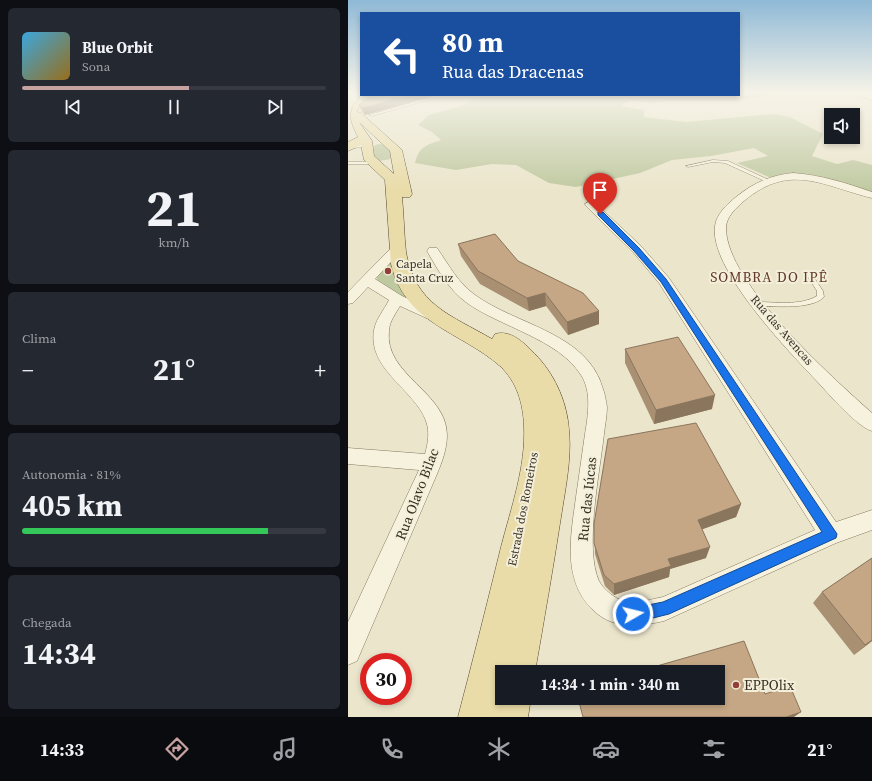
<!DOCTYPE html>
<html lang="pt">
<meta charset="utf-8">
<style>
body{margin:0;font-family:"Source Serif 4",serif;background:#242831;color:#f1f3f6;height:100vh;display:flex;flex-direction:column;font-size:15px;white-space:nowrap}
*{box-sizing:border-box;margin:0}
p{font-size:13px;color:#9ea1a6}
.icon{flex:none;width:22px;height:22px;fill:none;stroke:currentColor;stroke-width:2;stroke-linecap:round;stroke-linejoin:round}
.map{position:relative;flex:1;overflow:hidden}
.drawer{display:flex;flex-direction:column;gap:8px;padding:8px;background:#0d0f14;width:348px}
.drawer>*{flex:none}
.banner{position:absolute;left:12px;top:12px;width:380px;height:84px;border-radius:0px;box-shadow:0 2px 6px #0003;background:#1a4fa0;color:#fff;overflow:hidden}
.fabs{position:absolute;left:476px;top:108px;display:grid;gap:8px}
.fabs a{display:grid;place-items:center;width:36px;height:36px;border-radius:0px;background:#171b24;box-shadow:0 2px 6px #0003;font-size:20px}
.speed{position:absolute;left:12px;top:653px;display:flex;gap:8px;font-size:20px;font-weight:700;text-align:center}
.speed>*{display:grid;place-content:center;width:52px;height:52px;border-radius:50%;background:#171b24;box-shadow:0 2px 6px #0003;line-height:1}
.speed .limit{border:6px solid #d22;background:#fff;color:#111}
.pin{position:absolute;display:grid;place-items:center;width:34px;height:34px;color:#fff;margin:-41px -17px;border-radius:50% 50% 50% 0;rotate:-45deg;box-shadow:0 0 4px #0007}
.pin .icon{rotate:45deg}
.me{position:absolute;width:44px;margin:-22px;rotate:82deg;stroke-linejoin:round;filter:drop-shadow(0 0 3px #0008)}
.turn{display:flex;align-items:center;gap:14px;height:84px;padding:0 16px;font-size:18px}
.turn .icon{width:52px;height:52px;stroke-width:2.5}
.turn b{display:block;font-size:28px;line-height:34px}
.big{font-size:30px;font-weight:700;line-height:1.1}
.drawer .card{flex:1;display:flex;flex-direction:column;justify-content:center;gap:6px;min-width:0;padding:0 14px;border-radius:6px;background:#242831}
.drawer .dial{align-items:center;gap:0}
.dial b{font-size:52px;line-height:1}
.song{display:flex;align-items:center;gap:12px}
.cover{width:48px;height:48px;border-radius:6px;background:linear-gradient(135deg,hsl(200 70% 55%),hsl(40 70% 35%))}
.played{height:4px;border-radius:2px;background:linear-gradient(90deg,#c5a2a0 55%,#363941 55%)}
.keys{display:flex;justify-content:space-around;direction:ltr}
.heat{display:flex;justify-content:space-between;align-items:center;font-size:22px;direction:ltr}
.charge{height:6px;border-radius:3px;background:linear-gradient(90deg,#34c759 81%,#363941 0)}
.trip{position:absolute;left:147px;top:665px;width:230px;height:40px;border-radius:0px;background:#171b24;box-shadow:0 2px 6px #0003;font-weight:700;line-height:40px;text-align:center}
.dock{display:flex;height:64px;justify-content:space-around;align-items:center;background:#090b0e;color:#9ea1a6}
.dock .icon{width:28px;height:28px}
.dock .active{color:#c5a2a0}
.dock b{font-size:18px;color:#f1f3f6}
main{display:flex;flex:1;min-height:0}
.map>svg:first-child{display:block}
.green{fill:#bfc9a0}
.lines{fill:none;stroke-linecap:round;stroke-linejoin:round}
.service-casing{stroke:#877961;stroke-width:1}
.minor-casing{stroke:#877961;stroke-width:1}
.primary-casing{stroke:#554734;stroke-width:1}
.service{fill:#f6f2de;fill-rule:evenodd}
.minor{fill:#f6f2de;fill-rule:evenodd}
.primary{fill:#e9dca8;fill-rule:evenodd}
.wall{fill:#a99072}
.shaded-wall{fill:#8a755d}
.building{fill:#c5a785;stroke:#8a755d}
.route{fill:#1a73e8;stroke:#114b97}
.poi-dot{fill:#904037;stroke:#f3efda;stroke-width:1.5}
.labels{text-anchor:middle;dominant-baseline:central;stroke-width:4;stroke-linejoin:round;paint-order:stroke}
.poi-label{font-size:12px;fill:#393023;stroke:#f3efda;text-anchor:start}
.street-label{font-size:12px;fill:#393023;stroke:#f3efda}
.quarter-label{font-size:14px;letter-spacing:1px;fill:#613926;stroke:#f3efda}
.near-street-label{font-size:14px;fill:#393023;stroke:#f3efda}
.near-poi-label{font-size:14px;fill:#393023;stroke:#f3efda;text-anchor:start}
</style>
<main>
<section class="drawer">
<div class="card">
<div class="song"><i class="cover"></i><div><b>Blue Orbit</b><p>Sona</p></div></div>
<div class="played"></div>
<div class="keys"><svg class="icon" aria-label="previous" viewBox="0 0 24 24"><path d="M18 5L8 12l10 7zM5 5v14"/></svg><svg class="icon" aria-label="pause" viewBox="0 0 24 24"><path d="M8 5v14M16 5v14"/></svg><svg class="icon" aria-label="next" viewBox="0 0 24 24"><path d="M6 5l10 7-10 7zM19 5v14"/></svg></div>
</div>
<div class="card dial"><b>21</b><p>km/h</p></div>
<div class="card"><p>Clima</p>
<div class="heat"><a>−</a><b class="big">21°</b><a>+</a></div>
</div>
<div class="card"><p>Autonomia · 81%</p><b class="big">405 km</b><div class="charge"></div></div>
<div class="card"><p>Chegada</p><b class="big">14:34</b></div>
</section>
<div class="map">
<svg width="524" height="717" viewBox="0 0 524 717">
<rect width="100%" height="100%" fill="#ebe5cb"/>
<!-- green -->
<g class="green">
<path d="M401,92H435L388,101H318L304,103L282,100L272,106L296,110V117L338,122L425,114L442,117L475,134L464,156L489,164L505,160L524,165V194L462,176L421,177L389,163L420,156L406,148L363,156L324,160L292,173L228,187L201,183L168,165L144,164L108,170L67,163C71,147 78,145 93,140L84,132L70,125L81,115L110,107L132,97L220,95H391Z"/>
<polygon points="31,144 38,145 42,150 43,159 31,161 26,156 25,146"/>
<polygon points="41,263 45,263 52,287 64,305 29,280 29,274"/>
</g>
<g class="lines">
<defs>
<g id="service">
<polygon points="91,95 97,95 24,116 21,115"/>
<polygon points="18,144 20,144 20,146 0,149 0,147"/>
<polygon points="365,160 380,161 423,181 419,182 377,163 365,162 340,167 338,166"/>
<polygon points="0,162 26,162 28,163 26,164 0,164"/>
<path d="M461,272L463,273L475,291L476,297C463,310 427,306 409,306L405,304L409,302C428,302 452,306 469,296V291L458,274Z"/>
</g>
<g id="minor">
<polygon points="501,92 510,92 524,96 524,100"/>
<path d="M445,173C473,175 498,183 524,192V198C475,186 442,162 396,201C388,208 378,217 378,228C378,283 484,377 524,413V431C507,426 476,388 462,374C435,345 361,267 367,226C368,215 379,204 388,197C405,183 423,175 445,173Z"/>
<path d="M242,201L246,202L293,246L321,278L488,522L524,510V530L488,543L316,621C289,627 264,630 243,608C214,578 223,534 228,497C231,476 234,455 237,434C240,415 244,392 233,375C210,339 153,327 119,303C101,290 90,270 79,251L81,248H89C101,265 110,283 127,295C168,325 240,333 255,389C257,394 258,401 259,407C259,415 257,425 256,434C252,471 236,548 251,581C255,589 267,599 276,601C288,605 303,599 315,597L467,530L311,283L285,252L238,206L237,204Z"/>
<path d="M51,243L57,247L27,279L54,296L95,315L97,318L95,321H85L52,306C48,313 41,322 41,331C36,375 99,392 99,435C99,449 94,462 89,474L9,661L0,665V622L71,470L0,464V448L77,454C80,443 82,432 78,421C67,390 19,369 26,330C28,319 36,310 41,300L20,287L5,303L0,304V292L47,244Z"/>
</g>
<path id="primary" d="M13,95H24L11,107L9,112L13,113L54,150L64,194L62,197H54C56,216 56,234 58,252C67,305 103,315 144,339L147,334C161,330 173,340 183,350C203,369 216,394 220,421C225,453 218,485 213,517C205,569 196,620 187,672H154V698H183L180,717H110C125,660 139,604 153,547C163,508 178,467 176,426C175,403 169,382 152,366C112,331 57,324 43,264L37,180L16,160L13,145L0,151V142L10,137C0,117 0,111 13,95ZM11,122L42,151L46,174L26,156L24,141Z"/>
</defs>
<!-- service casing -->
<use href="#service" class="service-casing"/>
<!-- minor casing -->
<use href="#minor" class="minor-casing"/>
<!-- primary casing -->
<use href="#primary" class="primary-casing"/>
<!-- service -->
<use href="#service" class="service"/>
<!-- minor -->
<use href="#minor" class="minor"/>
<!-- primary -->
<use href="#primary" class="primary"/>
</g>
<!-- wall -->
<g class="wall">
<polygon points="25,95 17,115 14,112 11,105"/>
<polygon points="110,244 170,261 251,324 220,335 198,306 181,311 132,284 113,256"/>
<polygon points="277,349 364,409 306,424 277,363"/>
<polygon points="393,504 388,517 354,529 358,558 322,569 321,577 266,595 257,586 247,554 246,524"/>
<polygon points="524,558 524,641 506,655 465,603 474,592"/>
</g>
<!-- shaded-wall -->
<g class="shaded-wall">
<polygon points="62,95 89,95 17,115 15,108"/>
<polygon points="197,293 198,306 181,311 179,298"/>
<polygon points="251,311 251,324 220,335 219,322"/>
<polygon points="367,395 364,409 306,424 308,410"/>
<polygon points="393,504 388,517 347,532 350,520"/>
<polygon points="362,547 358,558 322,569 321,577 266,595 266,584 320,559"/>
<polygon points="524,640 524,641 506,655"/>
<polygon points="453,712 446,717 438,717"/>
</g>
<!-- building -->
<g class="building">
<polygon points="25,95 62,95 15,108 11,105"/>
<polygon points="147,234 170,261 235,293 251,311 219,322 197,293 179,298 130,271 110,244"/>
<polygon points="330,337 367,395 308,410 277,349"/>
<polygon points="348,423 393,504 350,520 362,547 320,559 323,566 266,584 256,575 246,543 246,524 260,439"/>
<polygon points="524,558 524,640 517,645 474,592"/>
<polygon points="396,641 417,694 442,686 453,712 438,717 235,717 230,698 370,698 370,672 288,672"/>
</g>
<!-- sky -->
<linearGradient id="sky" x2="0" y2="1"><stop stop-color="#8fb9d6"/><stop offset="0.48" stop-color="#f6f3e8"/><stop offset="1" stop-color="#f6f3e8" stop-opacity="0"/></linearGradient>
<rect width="524" height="192" fill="url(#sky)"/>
<!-- route -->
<polygon class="route" points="250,212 255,212 291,248 318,279 489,534 488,538 321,614 293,621 280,619 278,614 280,609 315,602 474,532 313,282 286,251 250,215"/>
<!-- markers -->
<g class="poi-dot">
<circle cx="40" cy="271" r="4"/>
<circle cx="388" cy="685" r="4"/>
</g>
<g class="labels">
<!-- poi labels -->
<g class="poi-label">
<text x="48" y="264">Capela<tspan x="48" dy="14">Santa Cruz</tspan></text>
</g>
<!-- street labels -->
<g class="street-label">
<text transform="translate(434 330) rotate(49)">Rua das Avencas</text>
<text transform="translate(175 509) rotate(-79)">Estrada dos Romeiros</text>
</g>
<!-- quarter labels -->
<g class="quarter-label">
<text x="421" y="277">SOMBRA DO IPÊ</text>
</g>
<!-- near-street labels -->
<g class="near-street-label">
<text transform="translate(69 494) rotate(-69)">Rua Olavo Bilac</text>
<text transform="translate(239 499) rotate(-84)">Rua das Iúcas</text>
</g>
<!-- near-poi labels -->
<g class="near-poi-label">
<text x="396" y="685">EPPOlix</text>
</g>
</g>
</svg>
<div class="fabs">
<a><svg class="icon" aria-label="sound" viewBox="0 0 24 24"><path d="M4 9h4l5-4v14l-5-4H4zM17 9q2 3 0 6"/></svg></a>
</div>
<div class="speed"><div class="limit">30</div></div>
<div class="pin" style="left:252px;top:214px;background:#d93025"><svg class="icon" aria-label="arrive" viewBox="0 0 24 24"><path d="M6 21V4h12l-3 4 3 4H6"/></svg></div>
<svg class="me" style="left:285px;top:614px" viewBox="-20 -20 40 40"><circle r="17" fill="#1a73e8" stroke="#fff" stroke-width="3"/><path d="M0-11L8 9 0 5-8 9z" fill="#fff"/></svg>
<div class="trip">14:34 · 1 min · 340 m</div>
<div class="banner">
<div class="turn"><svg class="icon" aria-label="left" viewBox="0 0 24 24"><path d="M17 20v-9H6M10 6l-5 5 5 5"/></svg><div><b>80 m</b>Rua das Dracenas</div></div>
</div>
</div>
</main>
<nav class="dock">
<b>14:33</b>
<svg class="icon active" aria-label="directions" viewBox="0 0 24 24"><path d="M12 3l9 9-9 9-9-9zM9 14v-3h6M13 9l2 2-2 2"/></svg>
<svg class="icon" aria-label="music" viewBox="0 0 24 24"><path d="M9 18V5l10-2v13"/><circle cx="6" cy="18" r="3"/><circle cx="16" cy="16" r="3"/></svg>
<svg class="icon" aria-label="phone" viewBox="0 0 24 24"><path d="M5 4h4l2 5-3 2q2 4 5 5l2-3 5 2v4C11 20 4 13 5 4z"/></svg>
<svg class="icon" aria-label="climate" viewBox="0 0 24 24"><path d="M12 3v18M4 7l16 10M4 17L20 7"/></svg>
<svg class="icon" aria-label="car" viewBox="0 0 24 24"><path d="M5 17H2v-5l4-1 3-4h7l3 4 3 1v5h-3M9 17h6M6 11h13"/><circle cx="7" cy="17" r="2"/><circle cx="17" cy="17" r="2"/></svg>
<svg class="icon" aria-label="filters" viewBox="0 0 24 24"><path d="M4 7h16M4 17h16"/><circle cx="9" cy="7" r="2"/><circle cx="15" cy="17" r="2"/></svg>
<b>21°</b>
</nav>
